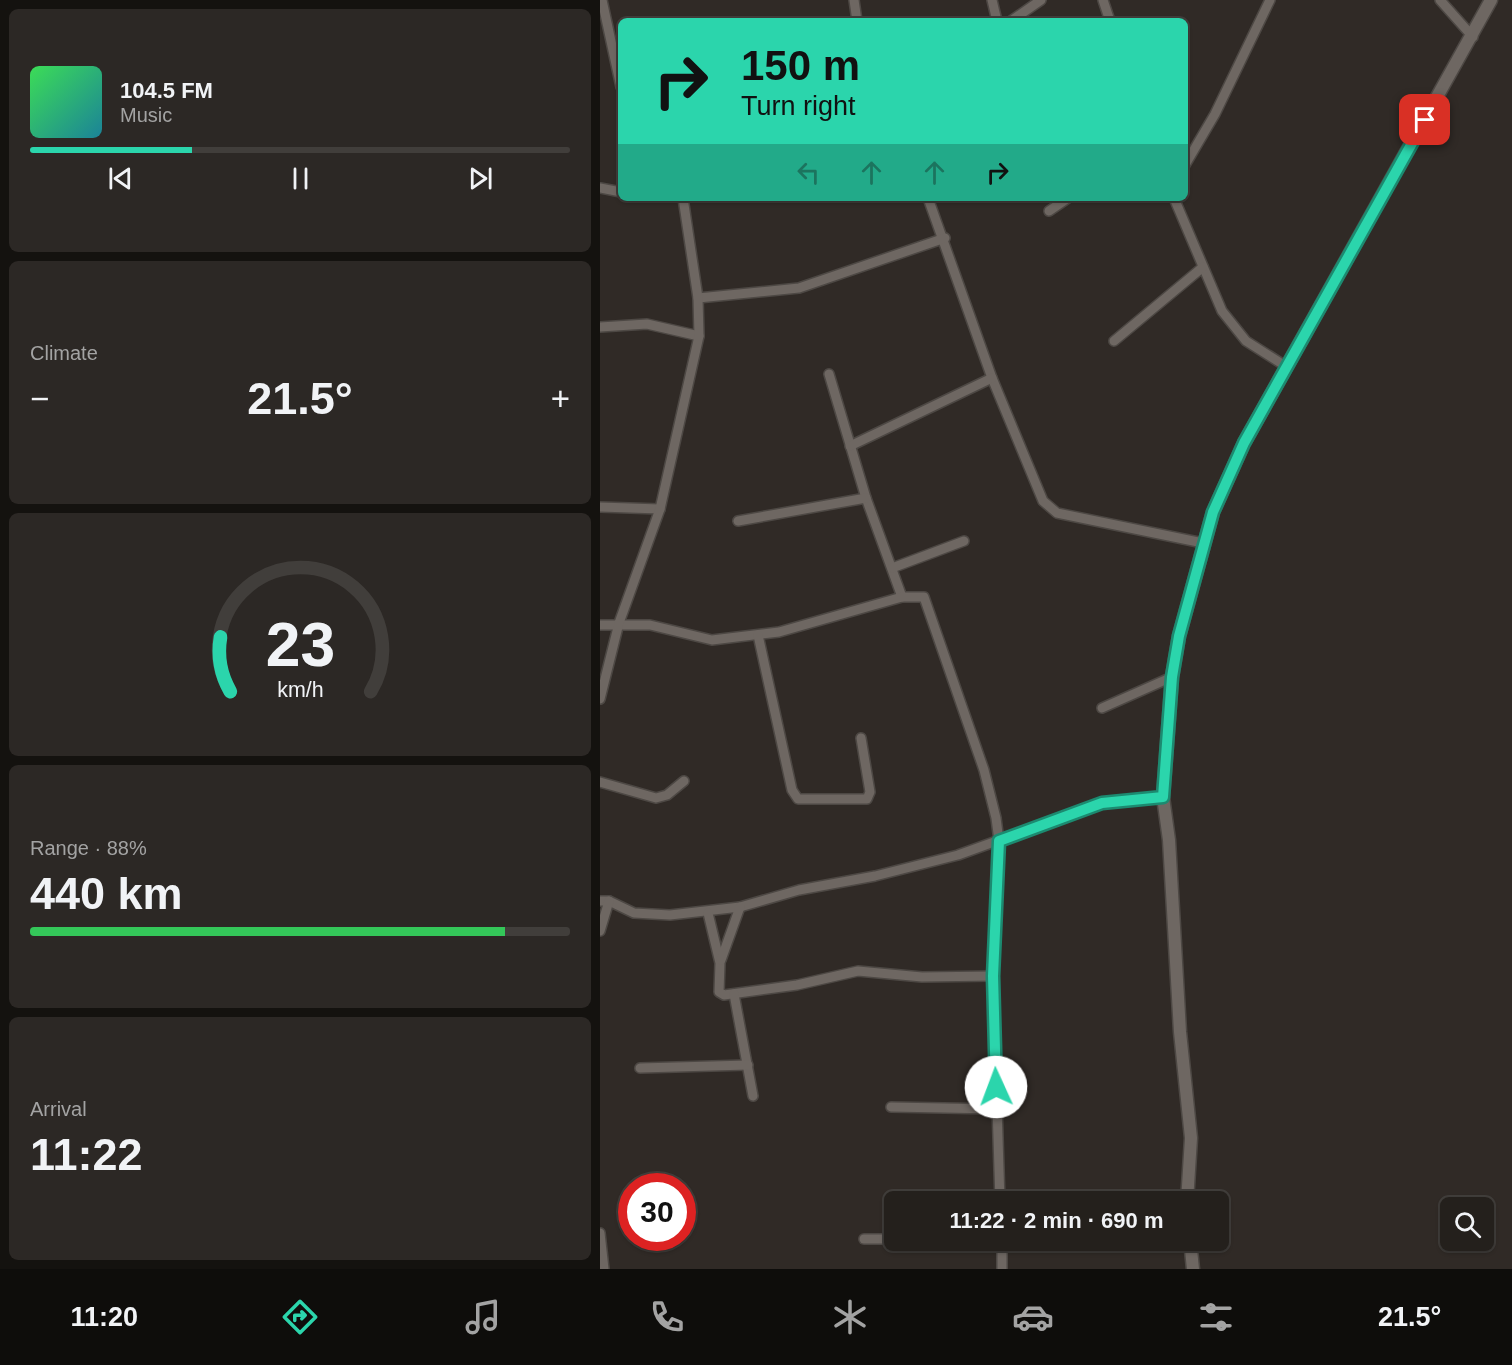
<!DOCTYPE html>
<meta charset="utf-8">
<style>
body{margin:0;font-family:Helvetica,sans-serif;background:#2c2825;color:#f1f3f6;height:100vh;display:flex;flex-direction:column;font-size:22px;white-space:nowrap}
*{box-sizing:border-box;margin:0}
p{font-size:20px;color:#a3a3a3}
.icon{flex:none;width:33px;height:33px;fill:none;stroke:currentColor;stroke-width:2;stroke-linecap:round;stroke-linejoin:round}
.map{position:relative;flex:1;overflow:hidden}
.drawer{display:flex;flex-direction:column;gap:9px;padding:9px;background:#14120f;width:600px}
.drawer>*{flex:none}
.banner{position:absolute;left:18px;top:18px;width:570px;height:183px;border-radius:9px;box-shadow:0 2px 4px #0004,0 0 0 2px #413e3b;background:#2bd5ac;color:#111;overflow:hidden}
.fabs{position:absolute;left:840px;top:1197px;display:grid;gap:12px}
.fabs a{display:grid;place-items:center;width:54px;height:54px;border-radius:9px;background:#24201c;box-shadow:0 2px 4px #0004,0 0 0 2px #413e3b;font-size:30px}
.speed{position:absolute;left:18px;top:1173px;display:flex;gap:12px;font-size:30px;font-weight:700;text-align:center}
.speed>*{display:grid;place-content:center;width:78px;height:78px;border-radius:50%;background:#24201c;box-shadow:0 2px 4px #0004,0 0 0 2px #413e3b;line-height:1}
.speed .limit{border:9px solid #d22;background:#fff;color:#111}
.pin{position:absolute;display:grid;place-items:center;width:51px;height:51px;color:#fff;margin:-26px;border-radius:12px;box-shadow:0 3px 9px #0006}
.me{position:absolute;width:66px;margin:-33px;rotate:358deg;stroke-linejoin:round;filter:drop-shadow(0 0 4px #0008)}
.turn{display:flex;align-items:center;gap:21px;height:126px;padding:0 24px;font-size:27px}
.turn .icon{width:78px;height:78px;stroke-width:2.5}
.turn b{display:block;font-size:42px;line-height:51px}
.lanes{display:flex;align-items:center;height:57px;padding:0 24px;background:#0003;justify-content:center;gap:30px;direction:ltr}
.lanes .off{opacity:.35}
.big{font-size:45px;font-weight:700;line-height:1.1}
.drawer .widget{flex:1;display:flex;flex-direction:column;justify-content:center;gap:9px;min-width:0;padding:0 21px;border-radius:9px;background:#2c2825}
.drawer .dial{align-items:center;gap:0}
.dial svg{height:156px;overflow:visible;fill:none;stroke:#413e3b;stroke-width:7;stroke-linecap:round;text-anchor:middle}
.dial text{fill:#f1f3f6;stroke:none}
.song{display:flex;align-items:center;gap:18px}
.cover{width:72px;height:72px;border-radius:9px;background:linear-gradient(135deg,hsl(130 70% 55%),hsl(190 70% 35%))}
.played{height:6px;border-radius:3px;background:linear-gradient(90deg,#2bd5ac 30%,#413e3b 30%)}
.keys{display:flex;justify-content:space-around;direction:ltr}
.heat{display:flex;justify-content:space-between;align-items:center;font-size:33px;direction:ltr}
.charge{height:9px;border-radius:4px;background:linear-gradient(90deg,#34c759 88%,#413e3b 0)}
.trip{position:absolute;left:284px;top:1191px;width:345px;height:60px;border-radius:9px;background:#24201c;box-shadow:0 2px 4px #0004,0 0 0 2px #413e3b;font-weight:700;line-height:60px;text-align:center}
.tabs{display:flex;height:96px;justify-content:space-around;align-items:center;background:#0e0d0b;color:#a3a3a3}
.tabs .icon{width:42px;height:42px}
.tabs .on{color:#2bd5ac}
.tabs b{font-size:27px;color:#f1f3f6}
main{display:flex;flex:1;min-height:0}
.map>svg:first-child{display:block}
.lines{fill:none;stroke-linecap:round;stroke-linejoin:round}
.minor-casing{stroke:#4d4844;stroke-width:12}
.tertiary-casing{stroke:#4d4844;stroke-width:15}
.minor{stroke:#6e6762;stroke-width:9}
.tertiary{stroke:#6e6762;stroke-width:12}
.route-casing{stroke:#1c8a70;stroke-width:15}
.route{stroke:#2bd5ac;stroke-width:10}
</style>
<main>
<section class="drawer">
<div class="widget">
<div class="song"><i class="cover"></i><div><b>104.5 FM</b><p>Music</p></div></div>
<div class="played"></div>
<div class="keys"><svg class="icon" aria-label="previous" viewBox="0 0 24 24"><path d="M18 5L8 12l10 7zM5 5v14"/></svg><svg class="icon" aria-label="pause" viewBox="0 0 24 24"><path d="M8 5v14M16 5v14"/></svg><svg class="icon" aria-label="next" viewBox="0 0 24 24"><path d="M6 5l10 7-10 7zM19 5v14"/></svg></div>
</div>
<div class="widget"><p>Climate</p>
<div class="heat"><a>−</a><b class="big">21.5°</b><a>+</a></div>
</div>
<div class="widget dial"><svg viewBox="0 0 100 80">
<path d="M14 69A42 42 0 1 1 86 69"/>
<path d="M14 69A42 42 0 0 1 9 41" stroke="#2bd5ac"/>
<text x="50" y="56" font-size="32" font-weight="700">23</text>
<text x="50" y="72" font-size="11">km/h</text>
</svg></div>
<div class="widget"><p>Range · 88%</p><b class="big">440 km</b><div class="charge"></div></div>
<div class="widget"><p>Arrival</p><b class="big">11:22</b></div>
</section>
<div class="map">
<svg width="912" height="1269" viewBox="0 0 912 1269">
<rect width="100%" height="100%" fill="#302a26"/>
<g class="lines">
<defs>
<g id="minor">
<polyline points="2,0 21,87"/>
<polyline points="254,0 257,21"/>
<polyline points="392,0 397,21"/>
<polyline points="503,0 510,21"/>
<polyline points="840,0 873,37"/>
<polyline points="411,21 441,0"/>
<polyline points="585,165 615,114 670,0"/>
<polyline points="0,188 21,192"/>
<polyline points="328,198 392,378 443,501 457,513 603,543"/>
<polyline points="574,198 622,311 646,341 687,367"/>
<polyline points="449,211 468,198"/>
<polyline points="98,298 199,288 345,238"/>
<polyline points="0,327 47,324 99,336"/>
<polyline points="514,341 603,267"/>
<polyline points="229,374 266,498 302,597"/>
<polyline points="250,446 392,378"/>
<polyline points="0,507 60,509"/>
<polyline points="138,521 266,498"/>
<polyline points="292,568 364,541"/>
<polyline points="0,625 50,625 112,640 179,632 302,597 324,597 384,770 396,818 399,841 393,976 400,1202"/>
<polyline points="158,635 192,790 198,799 267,799 270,792 261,738"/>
<polyline points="0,699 19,623 60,509 99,336 98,298 83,198"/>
<polyline points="502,708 572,677"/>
<polyline points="0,782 56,798 67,795 84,781"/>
<polyline points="0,901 9,901 34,913 70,915 140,907 199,890 275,876 358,855 502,803 563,797"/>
<polyline points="108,913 120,963 119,992 124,995 197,985 258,971 322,977 393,976"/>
<polyline points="0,931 9,901"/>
<polyline points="121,960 140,907"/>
<polyline points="134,994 153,1096"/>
<polyline points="40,1068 148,1065"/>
<polyline points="291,1107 397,1109"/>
<polyline points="0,1233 4,1269"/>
<polyline points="264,1239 294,1239"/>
<polyline points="348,1240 402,1242"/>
<polyline points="402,1269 402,1240"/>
</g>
<g id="tertiary">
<polyline points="587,1202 591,1138 580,1032 569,840 563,797 572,677 579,636 613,512 644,443 891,0"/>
<polyline points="590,1240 593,1269"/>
</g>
</defs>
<!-- minor casing -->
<use href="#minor" class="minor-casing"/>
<!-- tertiary casing -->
<use href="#tertiary" class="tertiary-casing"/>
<!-- minor -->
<use href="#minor" class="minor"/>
<!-- tertiary -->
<use href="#tertiary" class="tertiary"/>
</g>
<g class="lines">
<defs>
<polyline id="route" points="396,1087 393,976 399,841 502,803 563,797 572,677 579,636 613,512 644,443 825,120"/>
</defs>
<!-- route casing -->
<use href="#route" class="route-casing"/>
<!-- route -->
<use href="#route" class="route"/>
</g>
</svg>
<div class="fabs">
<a><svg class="icon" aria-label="search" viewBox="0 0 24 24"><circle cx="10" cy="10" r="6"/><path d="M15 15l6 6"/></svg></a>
</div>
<div class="speed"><div class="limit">30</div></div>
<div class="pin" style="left:825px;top:120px;background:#d93025"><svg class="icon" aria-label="arrive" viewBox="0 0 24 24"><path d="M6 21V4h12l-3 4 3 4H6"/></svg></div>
<svg class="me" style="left:396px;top:1087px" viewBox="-20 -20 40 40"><circle r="19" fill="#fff"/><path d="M0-13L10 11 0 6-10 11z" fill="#2bd5ac"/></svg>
<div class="trip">11:22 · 2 min · 690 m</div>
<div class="banner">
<div class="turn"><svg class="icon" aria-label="right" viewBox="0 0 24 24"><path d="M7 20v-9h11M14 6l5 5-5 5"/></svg><div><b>150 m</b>Turn right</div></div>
<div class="lanes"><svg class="icon off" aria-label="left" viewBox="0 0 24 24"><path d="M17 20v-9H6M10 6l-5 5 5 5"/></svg><svg class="icon off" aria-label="ahead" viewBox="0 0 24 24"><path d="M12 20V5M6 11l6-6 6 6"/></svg><svg class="icon off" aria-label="ahead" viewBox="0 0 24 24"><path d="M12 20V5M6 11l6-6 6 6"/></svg><svg class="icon" aria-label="right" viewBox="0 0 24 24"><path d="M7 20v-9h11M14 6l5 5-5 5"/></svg></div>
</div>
</div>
</main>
<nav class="tabs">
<b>11:20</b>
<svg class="icon on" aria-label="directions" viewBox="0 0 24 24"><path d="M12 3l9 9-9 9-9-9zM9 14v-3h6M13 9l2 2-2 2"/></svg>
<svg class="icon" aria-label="music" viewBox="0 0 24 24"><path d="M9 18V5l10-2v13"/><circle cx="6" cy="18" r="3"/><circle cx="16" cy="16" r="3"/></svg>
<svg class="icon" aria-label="phone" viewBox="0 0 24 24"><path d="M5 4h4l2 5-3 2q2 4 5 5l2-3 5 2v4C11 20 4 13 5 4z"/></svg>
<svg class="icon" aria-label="climate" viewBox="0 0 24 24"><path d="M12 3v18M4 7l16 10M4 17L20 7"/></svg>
<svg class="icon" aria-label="car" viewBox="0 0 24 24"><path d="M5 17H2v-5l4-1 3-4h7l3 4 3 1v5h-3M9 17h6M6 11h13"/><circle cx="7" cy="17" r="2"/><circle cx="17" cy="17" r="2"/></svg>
<svg class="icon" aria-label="filters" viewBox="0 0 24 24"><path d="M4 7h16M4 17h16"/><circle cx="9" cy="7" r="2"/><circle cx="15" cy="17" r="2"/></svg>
<b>21.5°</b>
</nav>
